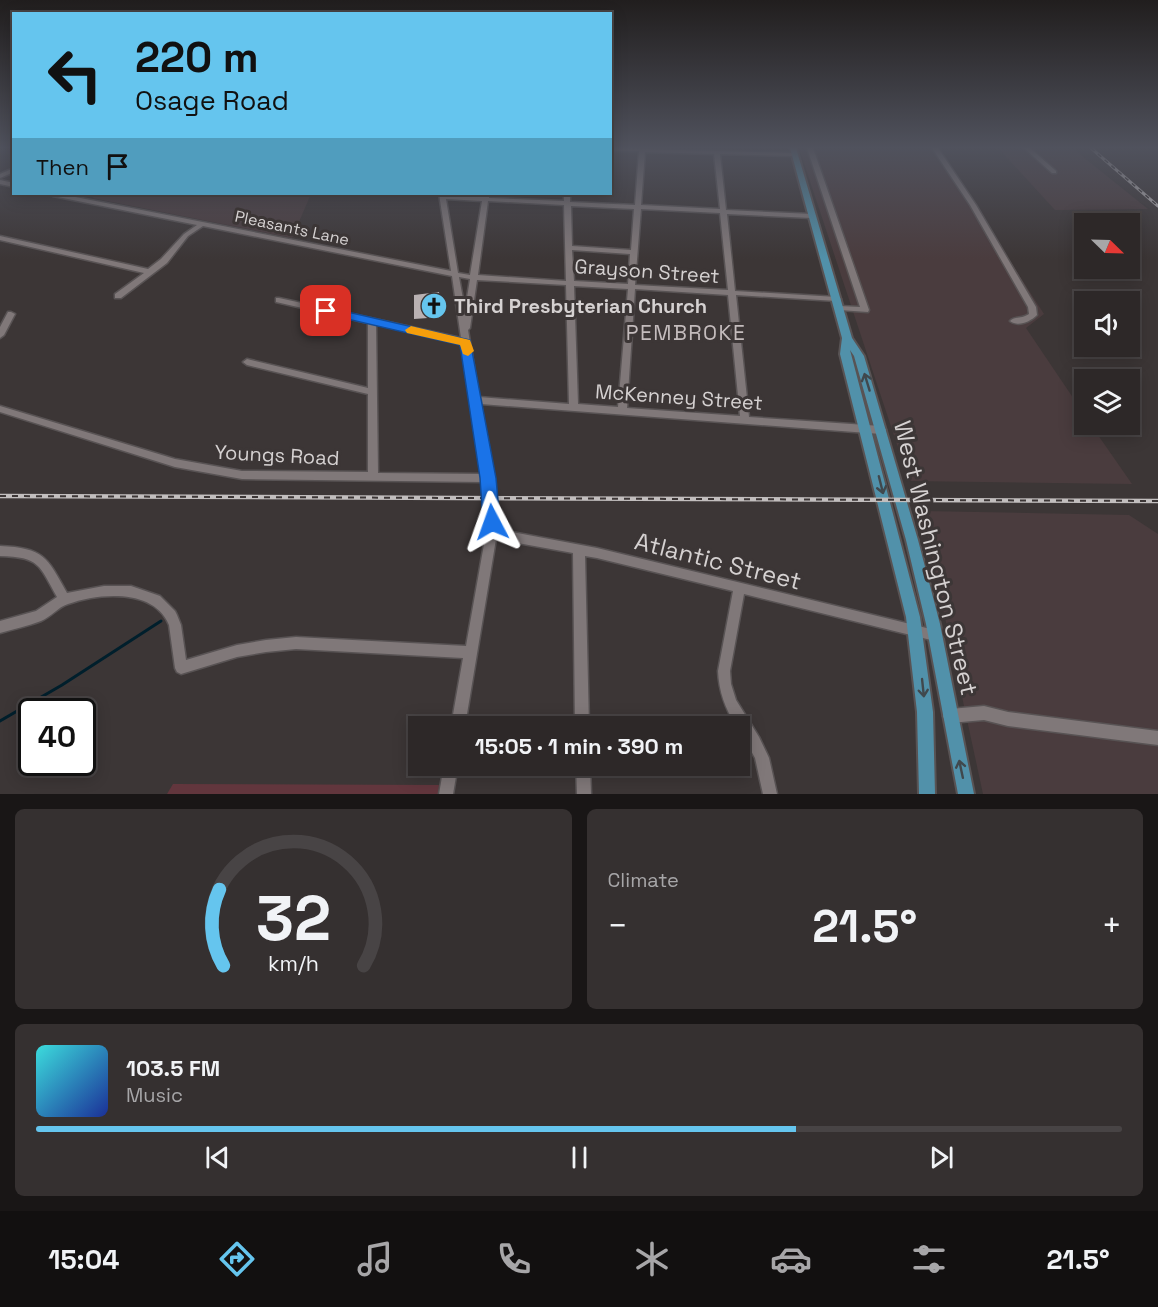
<!DOCTYPE html>
<meta charset="utf-8">
<style>
body{margin:0;font-family:"Space Grotesk",sans-serif;background:#353030;color:#f1f3f6;height:100vh;display:flex;flex-direction:column;font-size:22px;white-space:nowrap}
*{box-sizing:border-box;margin:0}
p{font-size:20px;color:#a7a6a8}
.icon{flex:none;width:33px;height:33px;fill:none;stroke:currentColor;stroke-width:2;stroke-linecap:round;stroke-linejoin:round}
.map{position:relative;height:794px;overflow:hidden}
.panel{display:flex;flex-direction:column;gap:15px;padding:15px;background:#191616;flex:1}
.panel>*{flex:none}
.guide{position:absolute;left:12px;top:12px;width:600px;height:183px;border-radius:0px;box-shadow:0 3px 15px #0003,0 0 0 2px #484445;background:#65c5ee;color:#111;overflow:hidden}
.needle{width:39px;rotate:113deg}
.buttons{position:absolute;left:1074px;top:213px;display:grid;gap:12px}
.buttons a{display:grid;place-items:center;width:66px;height:66px;border-radius:0px;background:#2d2828;box-shadow:0 3px 15px #0003,0 0 0 2px #484445;font-size:30px}
.speed{position:absolute;left:18px;top:698px;display:flex;gap:12px;font-size:30px;font-weight:700;text-align:center}
.speed>*{display:grid;place-content:center;width:78px;height:78px;border-radius:50%;background:#2d2828;box-shadow:0 3px 15px #0003,0 0 0 2px #484445;line-height:1}
.speed .limit{border:3px solid #111;border-radius:9px;background:#fff;color:#111}
.pin{position:absolute;display:grid;place-items:center;width:51px;height:51px;color:#fff;margin:-26px;border-radius:12px;box-shadow:0 3px 9px #0006}
.me{position:absolute;width:66px;margin:-33px;rotate:356deg;stroke-linejoin:round;filter:drop-shadow(0 0 4px #0008)}
.turn{display:flex;align-items:center;gap:21px;height:126px;padding:0 24px;font-size:27px}
.turn .icon{width:78px;height:78px;stroke-width:2.5}
.turn b{display:block;font-size:42px;line-height:51px}
.then{display:flex;align-items:center;height:57px;padding:0 24px;background:#0003;gap:12px;font-size:22px}
.big{font-size:45px;font-weight:800;line-height:1.1}
.panel .tile{flex:1;display:flex;flex-direction:column;justify-content:center;gap:9px;min-width:0;padding:0 21px;border-radius:9px;background:#353030}
.panel .dial{align-items:center;gap:0}
.dial svg{height:156px;overflow:visible;fill:none;stroke:#484445;stroke-width:7;stroke-linecap:round;text-anchor:middle}
.dial text{fill:#f1f3f6;stroke:none}
.song{display:flex;align-items:center;gap:18px}
.cover{width:72px;height:72px;border-radius:9px;background:linear-gradient(135deg,hsl(180 70% 55%),hsl(230 70% 35%))}
.played{height:6px;border-radius:3px;background:linear-gradient(90deg,#65c5ee 70%,#484445 70%)}
.keys{display:flex;justify-content:space-around;direction:ltr}
.heat{display:flex;justify-content:space-between;align-items:center;font-size:33px;direction:ltr}
.panel .tiles{flex:1;display:grid;gap:15px;grid-template-columns:1fr 1fr}
.tile:last-child{grid-column:span 2}
.trip{position:absolute;left:408px;top:716px;width:342px;height:60px;border-radius:0px;background:#2d2828;box-shadow:0 3px 15px #0003,0 0 0 2px #484445;font-weight:800;line-height:60px;text-align:center}
.tab-bar{display:flex;height:96px;justify-content:space-around;align-items:center;background:#121010;color:#a7a6a8}
.tab-bar .icon{width:42px;height:42px}
.tab-bar .selected{color:#65c5ee}
.tab-bar b{font-size:27px;color:#f1f3f6}
.map>svg:first-child{display:block}
.built{fill:#4a3c3e}
.green{fill:#62363d}
.lines{fill:none;stroke-linecap:round;stroke-linejoin:round}
.stream{stroke:#001f2c;stroke-width:3}
.building{fill:#b9b1b2}
.minor-casing{stroke:#585354;stroke-width:3}
.major-casing{stroke:#585354;stroke-width:4}
.minor{fill:#807879;fill-rule:evenodd}
.major{fill:#5191aa;fill-rule:evenodd}
.rail-far1-casing{stroke:#c2bebe;stroke-width:3}
.rail-casing{stroke:#c2bebe;stroke-width:4.5}
.rail-far1{stroke:#3c3636;stroke-width:1.5;stroke-dasharray:4.5;stroke-linecap:butt}
.rail{stroke:#3c3636;stroke-width:2;stroke-dasharray:6;stroke-linecap:butt}
.oneway{stroke:#40484d}
.route{fill:#1a73e8;stroke:#114b97;stroke-width:1.5}
.slow{fill:#f59e0b}
.labels{text-anchor:middle;dominant-baseline:central;stroke-width:6;stroke-linejoin:round;paint-order:stroke}
.far-street-label{font-size:16px;fill:#d5d1d1;stroke:#3c3636}
.street-label{font-size:20px;fill:#d5d1d1;stroke:#3c3636}
.poi-label{font-size:20px;font-weight:bold;fill:#d5d1d1;stroke:#3c3636;text-anchor:start}
.neighbourhood-label{font-size:21px;letter-spacing:1.5px;fill:#c4bcbd;stroke:#3c3636}
.near-street-label{font-size:24px;fill:#d5d1d1;stroke:#3c3636}
</style>
<div class="map">
<svg width="1158" height="794" viewBox="0 0 1158 794">
<rect width="100%" height="100%" fill="#3c3636"/>
<!-- built -->
<g class="built">
<polygon points="799,148 938,148 1044,314 1026,328 1084,414 1084,424 1091,425 1132,484 909,481"/>
<polygon points="998,148 1072,148 1148,209 1055,210"/>
<polygon points="99,194 311,194 292,238 92,198"/>
<polygon points="922,511 1129,515 1158,534 1158,794 983,794"/>
</g>
<!-- green -->
<polygon class="green" points="173,784 439,785 438,794 167,794"/>
<g class="lines">
<!-- stream -->
<polyline class="stream" points="0,721 62,685 161,621"/>
</g>
<!-- building -->
<polygon class="building" points="439,292 442,317 414,319 414,295"/>
<g class="lines">
<defs>
<g id="minor">
<path d="M610,148L796,153V155L794,156L720,154L726,210L812,214L815,216L812,218L727,214L735,291L837,297L841,299L837,301L736,295L749,417L881,426L884,427L886,430L884,433L881,434L481,404L493,478L496,529L597,548L939,631L941,635L939,639L935,641L744,594L730,671L731,684L736,700L759,737L769,758L777,794H763L755,758L740,731V726H736C725,708 719,692 718,671L733,591L597,558L585,556L589,726H575L573,553L496,539L465,726H451L463,658L296,649L266,652L237,657L181,674L177,672L175,668L169,625C154,588 99,593 68,604C58,607 51,617 41,621C28,626 13,629 0,633V621L36,611L57,597C39,565 40,557 0,556V546C44,548 47,557 67,593L104,586H131L160,596L175,611L177,615L181,625L186,660L237,645L266,640L296,637L466,646L486,533L483,482L242,479L175,467L0,412V406L175,459L242,471L368,472V394L247,365L243,362L247,359L368,388V323L276,302V298H279L461,338L452,276L203,226L188,236L167,263L121,298H115V294L144,273L0,240V236L148,269L161,259L184,234L197,225L53,196L50,194H60L451,271L439,194H445V195L482,197L483,194H489V198L564,201V194H570V202L635,205L639,151H610ZM645,152L714,154L720,209L641,205ZM446,199L482,201L470,275L458,273ZM488,201L564,205L566,281L478,275ZM571,206L634,209L631,250L572,246ZM641,209L720,213L728,290L635,285ZM572,250L630,254L628,284L574,281ZM459,277L470,279L465,310ZM477,280L566,285L569,404L479,397L468,330L470,328ZM574,286L628,289L618,407L578,404ZM635,289L728,295L740,416L627,408ZM376,324L462,344L482,474L378,473Z"/>
<polygon points="807,148 813,148 869,310 868,312 839,310 835,308 839,306 860,307"/>
<path d="M932,148H938L976,205L1036,307L1037,315C1030,322 1018,327 1010,321C1015,316 1022,319 1029,314L1028,307L970,205Z"/>
<polygon points="1024,148 1030,148 1056,171 1056,173 1052,173"/>
<polygon points="14,168 14,172 0,178 0,174"/>
<polygon points="0,180 14,183 14,187 0,184"/>
<polygon points="8,312 11,312 15,314 4,335 0,338 0,327"/>
<polygon points="984,706 1008,712 1158,731 1158,745 1008,726 984,720 950,723 945,721 943,716 945,711 950,709"/>
<polygon points="444,765 458,765 453,794 439,794"/>
<polygon points="576,765 590,765 591,794 577,794"/>
</g>
<polygon id="major" points="790,148 796,148 852,338 864,356 918,540 940,624 974,794 958,794 926,624 906,540 854,356 850,350 920,617 933,712 935,794 919,794 917,712 906,617 840,354 842,338"/>
</defs>
<!-- minor casing -->
<use href="#minor" class="minor-casing"/>
<!-- major casing -->
<use href="#major" class="major-casing"/>
<!-- minor -->
<use href="#minor" class="minor"/>
<!-- major -->
<use href="#major" class="major"/>
<defs>
<polyline id="rail-far1" points="1091,148 1158,206"/>
<polyline id="rail" points="0,496 1158,501"/>
</defs>
<!-- rail-far1 casing -->
<use href="#rail-far1" class="rail-far1-casing"/>
<!-- rail casing -->
<use href="#rail" class="rail-casing"/>
<!-- rail-far1 -->
<use href="#rail-far1" class="rail-far1"/>
<!-- rail -->
<use href="#rail" class="rail"/>
</g>
<!-- one-way arrows -->
<defs><path id="oneway-shaft" d="M-6 0H5M1.5-3L5.5 0L1.5 3" fill="none" stroke-width="1.6" stroke-linecap="round" stroke-linejoin="round" transform="scale(1.5)"/></defs>
<g class="oneway">
<use href="#oneway-shaft" transform="translate(867 382) rotate(-107)"/>
<use href="#oneway-shaft" transform="translate(881 485) rotate(76)"/>
<use href="#oneway-shaft" transform="translate(923 688) rotate(84)"/>
<use href="#oneway-shaft" transform="translate(961 769) rotate(-102)"/>
</g>
<!-- sky -->
<linearGradient id="sky" x2="0" y2="1"><stop stop-color="#211e1e"/><stop offset="0.57" stop-color="#50525d"/><stop offset="1" stop-color="#50525d" stop-opacity="0"/></linearGradient>
<rect width="1158" height="259" fill="url(#sky)"/>
<!-- route -->
<polygon class="route" points="326,307 470,340 496,478 500,522 497,527 492,529 486,527 483,522 480,478 460,345 321,313 321,308"/>
<!-- slow -->
<polygon class="slow" points="411,326 470,340 474,351 468,356 463,354 460,345 407,333 405,330"/>
<!-- icons -->
<defs>
<symbol id="church-disc" viewBox="-11 -11 22 22"><circle r="9.5" fill="#65c5ee" stroke="#3c3636"/><path d="M-1.2-6h2.4v3.5h3.3v2.4h-3.3V6h-2.4V-.1h-3.3v-2.4h3.3Z" fill="#111"/></symbol>
</defs>
<g fill-rule="evenodd">
<use href="#church-disc" x="419" y="291" width="30" height="30"/>
</g>
<g class="labels">
<!-- far-street labels -->
<g class="far-street-label">
<text transform="translate(292 228) rotate(12)">Pleasants Lane</text>
</g>
<!-- street labels -->
<g class="street-label">
<text transform="translate(647 271) rotate(4)">Grayson Street</text>
<text transform="translate(679 397) rotate(4)">McKenney Street</text>
<text transform="translate(277 455) rotate(3)">Youngs Road</text>
</g>
<!-- poi labels -->
<g class="poi-label">
<text x="454" y="306">Third Presbyterian Church</text>
</g>
<!-- neighbourhood labels -->
<g class="neighbourhood-label">
<text x="686" y="332">PEMBROKE</text>
</g>
<!-- near-street labels -->
<g class="near-street-label">
<text transform="translate(936 558) rotate(76)">West Washington Street</text>
<text transform="translate(718 561) rotate(14)">Atlantic Street</text>
</g>
</g>
</svg>
<div class="buttons">
<a><svg class="needle" viewBox="-14 -14 28 28"><path d="M0-13l5 13h-10z" fill="#e53935"/><path d="M0 13l5-13h-10z" fill="#a7a6a8"/></svg></a>
<a><svg class="icon" aria-label="sound" viewBox="0 0 24 24"><path d="M4 9h4l5-4v14l-5-4H4zM17 9q2 3 0 6"/></svg></a>
<a><svg class="icon" aria-label="layers" viewBox="0 0 24 24"><path d="M12 4l9 5-9 5-9-5zM3 14l9 5 9-5"/></svg></a>
</div>
<div class="speed"><div class="limit">40</div></div>
<div class="pin" style="left:326px;top:311px;background:#d93025"><svg class="icon" aria-label="arrive" viewBox="0 0 24 24"><path d="M6 21V4h12l-3 4 3 4H6"/></svg></div>
<svg class="me" style="left:492px;top:522px" viewBox="-20 -20 40 40"><path d="M0-17L14 15 0 8-14 15z" fill="#1a73e8" stroke="#fff" stroke-width="4"/></svg>
<div class="trip">15:05 · 1 min · 390 m</div>
<div class="guide">
<div class="turn"><svg class="icon" aria-label="left" viewBox="0 0 24 24"><path d="M17 20v-9H6M10 6l-5 5 5 5"/></svg><div><b>220 m</b>Osage Road</div></div>
<div class="then">Then<svg class="icon" aria-label="arrive" viewBox="0 0 24 24"><path d="M6 21V4h12l-3 4 3 4H6"/></svg></div>
</div>
</div>
<section class="panel">
<div class="tiles">
<div class="tile dial"><svg viewBox="0 0 100 80">
<path d="M14 69A42 42 0 1 1 86 69"/>
<path d="M14 69A42 42 0 0 1 12 30" stroke="#65c5ee"/>
<text x="50" y="56" font-size="32" font-weight="700">32</text>
<text x="50" y="72" font-size="11">km/h</text>
</svg></div>
<div class="tile"><p>Climate</p>
<div class="heat"><a>−</a><b class="big">21.5°</b><a>+</a></div>
</div>
<div class="tile">
<div class="song"><i class="cover"></i><div><b>103.5 FM</b><p>Music</p></div></div>
<div class="played"></div>
<div class="keys"><svg class="icon" aria-label="previous" viewBox="0 0 24 24"><path d="M18 5L8 12l10 7zM5 5v14"/></svg><svg class="icon" aria-label="pause" viewBox="0 0 24 24"><path d="M8 5v14M16 5v14"/></svg><svg class="icon" aria-label="next" viewBox="0 0 24 24"><path d="M6 5l10 7-10 7zM19 5v14"/></svg></div>
</div>
</div>
</section>
<nav class="tab-bar">
<b>15:04</b>
<svg class="icon selected" aria-label="directions" viewBox="0 0 24 24"><path d="M12 3l9 9-9 9-9-9zM9 14v-3h6M13 9l2 2-2 2"/></svg>
<svg class="icon" aria-label="music" viewBox="0 0 24 24"><path d="M9 18V5l10-2v13"/><circle cx="6" cy="18" r="3"/><circle cx="16" cy="16" r="3"/></svg>
<svg class="icon" aria-label="phone" viewBox="0 0 24 24"><path d="M5 4h4l2 5-3 2q2 4 5 5l2-3 5 2v4C11 20 4 13 5 4z"/></svg>
<svg class="icon" aria-label="climate" viewBox="0 0 24 24"><path d="M12 3v18M4 7l16 10M4 17L20 7"/></svg>
<svg class="icon" aria-label="car" viewBox="0 0 24 24"><path d="M5 17H2v-5l4-1 3-4h7l3 4 3 1v5h-3M9 17h6M6 11h13"/><circle cx="7" cy="17" r="2"/><circle cx="17" cy="17" r="2"/></svg>
<svg class="icon" aria-label="filters" viewBox="0 0 24 24"><path d="M4 7h16M4 17h16"/><circle cx="9" cy="7" r="2"/><circle cx="15" cy="17" r="2"/></svg>
<b>21.5°</b>
</nav>
